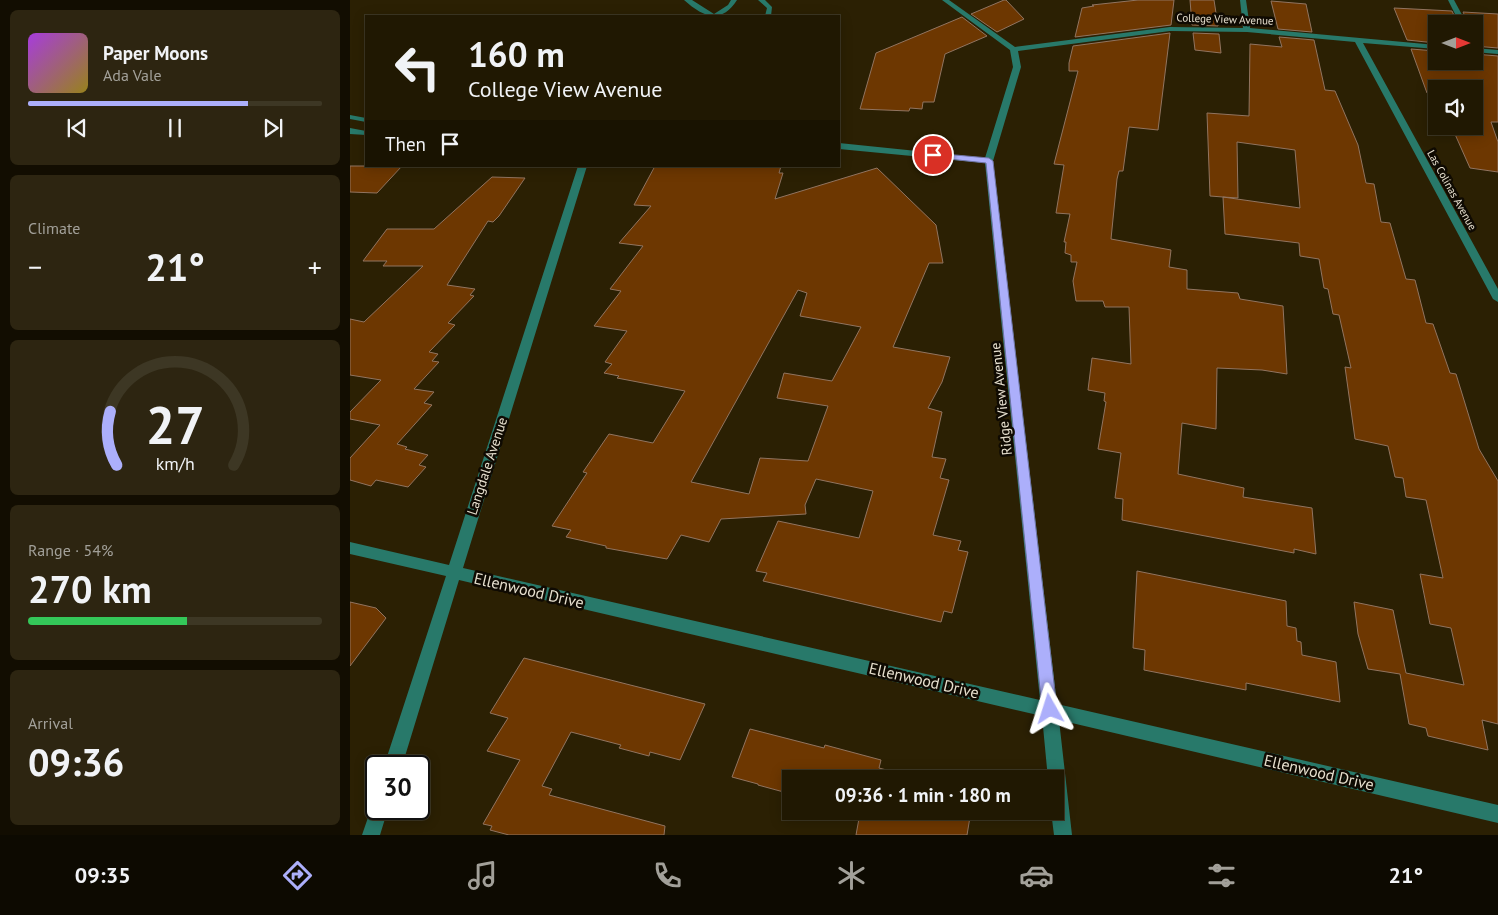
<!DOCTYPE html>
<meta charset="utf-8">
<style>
body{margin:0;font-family:"PT Sans",sans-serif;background:#2d2511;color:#f1f3f6;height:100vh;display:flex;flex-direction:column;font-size:19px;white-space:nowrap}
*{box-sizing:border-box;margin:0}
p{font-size:16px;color:#a2a099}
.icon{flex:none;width:28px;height:28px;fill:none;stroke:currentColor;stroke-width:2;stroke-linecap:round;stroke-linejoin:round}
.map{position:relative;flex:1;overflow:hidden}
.details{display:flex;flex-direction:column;gap:10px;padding:10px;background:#120d01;width:350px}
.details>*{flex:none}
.guide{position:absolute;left:15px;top:15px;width:475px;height:152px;border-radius:0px;box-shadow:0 2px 12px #0003,0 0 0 1px #3d3724;background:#201802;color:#f1f3f6;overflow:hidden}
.needle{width:32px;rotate:90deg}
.fabs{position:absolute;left:1078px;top:15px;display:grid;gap:10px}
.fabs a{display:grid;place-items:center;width:55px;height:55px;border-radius:0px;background:#201802;box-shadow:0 2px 12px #0003,0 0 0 1px #3d3724;font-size:25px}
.speed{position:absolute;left:15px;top:755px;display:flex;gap:10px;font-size:25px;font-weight:700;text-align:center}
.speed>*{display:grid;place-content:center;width:65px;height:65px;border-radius:50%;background:#201802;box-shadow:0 2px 12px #0003,0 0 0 1px #3d3724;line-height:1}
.speed .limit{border:2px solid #111;border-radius:8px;background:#fff;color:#111}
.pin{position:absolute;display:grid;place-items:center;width:42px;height:42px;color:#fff;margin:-21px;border:2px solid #fff;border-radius:50%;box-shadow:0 1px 5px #0007}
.me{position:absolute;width:55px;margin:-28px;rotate:354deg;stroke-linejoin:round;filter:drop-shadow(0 0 4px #0008)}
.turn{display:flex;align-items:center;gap:18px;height:105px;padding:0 20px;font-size:22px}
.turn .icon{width:65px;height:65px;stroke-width:2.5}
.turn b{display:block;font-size:35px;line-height:42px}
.then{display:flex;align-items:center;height:48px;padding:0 20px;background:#0003;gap:10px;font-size:19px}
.big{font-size:38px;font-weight:700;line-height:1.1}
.details .widget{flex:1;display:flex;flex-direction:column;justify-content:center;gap:8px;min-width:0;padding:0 18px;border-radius:8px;background:#2d2511}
.details .dial{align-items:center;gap:0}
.dial svg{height:130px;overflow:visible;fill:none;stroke:#3d3724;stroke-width:7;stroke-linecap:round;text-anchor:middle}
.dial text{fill:#f1f3f6;stroke:none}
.song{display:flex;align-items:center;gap:15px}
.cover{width:60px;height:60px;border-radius:8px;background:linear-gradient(135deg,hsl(280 70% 55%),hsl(50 70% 35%))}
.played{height:5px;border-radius:2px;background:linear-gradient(90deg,#acaffb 75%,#3d3724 75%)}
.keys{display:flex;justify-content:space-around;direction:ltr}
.heat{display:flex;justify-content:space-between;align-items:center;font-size:28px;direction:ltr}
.charge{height:8px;border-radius:4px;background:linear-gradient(90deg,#34c759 54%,#3d3724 0)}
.trip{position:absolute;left:432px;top:770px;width:282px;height:50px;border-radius:0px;background:#201802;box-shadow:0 2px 12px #0003,0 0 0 1px #3d3724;font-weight:700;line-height:50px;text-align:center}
.tabs{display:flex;height:80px;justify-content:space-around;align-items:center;background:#0d0a01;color:#a2a099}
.tabs .icon{width:35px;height:35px}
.tabs .on{color:#acaffb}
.tabs b{font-size:22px;color:#f1f3f6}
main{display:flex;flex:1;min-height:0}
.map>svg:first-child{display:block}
.building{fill:#6d3701;stroke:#917460;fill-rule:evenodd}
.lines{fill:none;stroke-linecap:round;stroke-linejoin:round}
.minor{fill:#28796a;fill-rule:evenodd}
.route{fill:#acaffb;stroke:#7072a3}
.labels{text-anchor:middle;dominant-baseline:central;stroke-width:5;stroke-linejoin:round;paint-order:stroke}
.far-street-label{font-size:11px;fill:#e6dfce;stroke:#0f0a02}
.street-label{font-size:14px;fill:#e6dfce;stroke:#0f0a02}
.near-street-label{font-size:16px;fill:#e6dfce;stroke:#0f0a02}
</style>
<main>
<section class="details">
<div class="widget">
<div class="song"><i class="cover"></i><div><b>Paper Moons</b><p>Ada Vale</p></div></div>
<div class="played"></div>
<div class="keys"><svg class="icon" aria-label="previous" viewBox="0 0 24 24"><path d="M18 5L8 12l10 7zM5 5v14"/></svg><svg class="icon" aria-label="pause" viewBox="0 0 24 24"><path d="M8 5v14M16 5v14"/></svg><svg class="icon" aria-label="next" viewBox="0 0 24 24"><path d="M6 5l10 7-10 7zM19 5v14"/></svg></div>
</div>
<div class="widget"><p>Climate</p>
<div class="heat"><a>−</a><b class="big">21°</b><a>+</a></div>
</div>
<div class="widget dial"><svg viewBox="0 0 100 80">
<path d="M14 69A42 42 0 1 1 86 69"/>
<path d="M14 69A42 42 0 0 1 10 36" stroke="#acaffb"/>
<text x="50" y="56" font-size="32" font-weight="700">27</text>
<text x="50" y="72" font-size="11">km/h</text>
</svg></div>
<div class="widget"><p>Range · 54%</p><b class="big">270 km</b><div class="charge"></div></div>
<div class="widget"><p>Arrival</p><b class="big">09:36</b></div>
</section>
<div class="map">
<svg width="1148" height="835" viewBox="0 0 1148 835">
<rect width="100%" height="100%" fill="#2b2003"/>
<!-- building -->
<g class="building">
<polygon points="654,0 656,0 674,19 647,32 621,14"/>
<polygon points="788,0 824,0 821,25 725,37 732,8 744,6 742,5"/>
<polygon points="840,0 864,0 868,26 842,25"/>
<polygon points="921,1 956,4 962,32 928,29"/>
<polygon points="1044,8 1102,11 1108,24 1086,24 1086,43 1057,40"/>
<polygon points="1113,12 1148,14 1148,48 1124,46 1124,24 1119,24"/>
<polygon points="612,17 637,36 595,54 584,102 573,102 572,109 560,108 559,111 510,109 526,53"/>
<polygon points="820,33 808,130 779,127 773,171 769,171 767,179 761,239 821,250 819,267 837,270 837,289 888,293 890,299 933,306 937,374 912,370 867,368 866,429 832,423 828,474 894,488 893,497 962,508 966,554 944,549 944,553 772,520 773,499 765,498 771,453 748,449 756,402 754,401 755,393 738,390 742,358 781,364 779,307 755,307 753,301 726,301 723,281 727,262 721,262 721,255 715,253 716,242 714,242 720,214 706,213 714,165 704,164 728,71 719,71 719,63 723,46"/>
<polygon points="843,33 869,34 871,53 845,50"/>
<path d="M929,37L964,40L975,90L985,91L1008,145L1016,183L1024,184L1031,222L1040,223L1056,279L1065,280L1076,323L1083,324L1100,373L1106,374L1129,449L1148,481V724L1132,720L1138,750L1078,736L1076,728L1059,724L1050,674L1018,669L1008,634L1004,602L1043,610L1056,673L1114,685L1101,628L1080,624L1070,574L1093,578L1076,500L1056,497L1053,478L1045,477L1038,446L1005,439L995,367L1001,368L989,315L983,314L978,289L974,288L969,259L950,256L949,243L875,234L873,197L860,196L857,113L899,116L900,44L932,47ZM887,142L945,150L950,208L873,197L888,198Z"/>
<polygon points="1061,49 1086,51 1086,61 1124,61 1124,54 1148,56 1148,122 1141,122 1148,142 1148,172 1120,168 1104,132 1103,126 1124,126 1124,89 1086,89 1086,94 1077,93"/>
<polygon points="0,166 52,166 27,193 0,192"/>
<path d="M305,166H431L429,173H433L425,199L527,168L586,225L593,263H579L543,347L600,357L592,382L578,408L592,412L582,457L596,459L590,478L599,480L583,535L611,541L608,550L618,552L602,613L594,611L591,622L413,581L417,573L406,571L428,521L509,538L523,491L466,479L455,505L456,514L371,519L359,542L331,535L317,559L256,548V546L216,537L221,530L202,526L237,473L233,472L259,434L303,443L335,391L267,378L269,376L254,373L262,364L255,362L277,331L244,326L271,291L260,289L293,246L269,243L301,206L284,205ZM448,290L457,293L450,316L511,327L482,381L434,373L427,398L478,406L458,461L410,458L399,494L341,482Z"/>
<polygon points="142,177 175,178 149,216 143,222 138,221 97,285 125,289 120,295 124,296 98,323 105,325 79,352 88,354 82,361 89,362 64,389 84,392 74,403 82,405 47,444 57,447 55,449 78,455 69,465 76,467 58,487 26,480 21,486 0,480 0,458 30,425 0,419 0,412 31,380 0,375 0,319 14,322 73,266 33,266 37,261 13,261 37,229 84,229"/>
<polygon points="787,571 936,601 937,626 946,628 947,641 951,642 952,655 986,662 990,702 896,683 896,690 794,670 795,650 783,648"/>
<polygon points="0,602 26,608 36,618 0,666"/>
<polygon points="174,658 355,704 330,760 300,752 299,756 269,748 271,745 221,732 192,786 202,789 199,795 315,826 314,835 159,835 140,830 142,826 133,824 170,760 137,751 158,718 140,713"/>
<polygon points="400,729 474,748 475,745 531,760 529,768 571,779 441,779 441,794 408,785 408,784 382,777"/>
<polygon points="503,811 621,811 617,835 506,835 510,813"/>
</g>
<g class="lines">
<!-- minor -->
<g class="minor">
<path d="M334,0H342L364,14L378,5L381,0H387C371,25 353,17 334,0Z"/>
<polygon points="408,0 415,0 422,7 421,16 415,16 417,8"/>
<polygon points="592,0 599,0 665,47 820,27 893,28 890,0 896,0 900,28 1086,45 1086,49 1013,43 1148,289 1148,302 1143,299 1005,42 897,32 820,31 668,51 671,67 643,161 707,704 1148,805 1148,823 709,720 722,835 704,835 701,811 706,811 706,779 698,779 692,716 109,580 52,766 34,766 96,576 0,554 0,542 99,565 228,166 237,166 113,568 690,700 635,163 489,149 489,143 635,158 663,67 660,50"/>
<polygon points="1098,0 1104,0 1117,24 1110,24"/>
<polygon points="1124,48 1148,50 1148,54 1124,52"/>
<polygon points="0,115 16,118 16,122 0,119"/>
<polygon points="0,128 16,131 16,135 0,134"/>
<polygon points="26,801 26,809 38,809 30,835 12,835 23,803"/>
</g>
</g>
<!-- route -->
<polygon class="route" points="583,153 639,158 643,161 707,709 705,715 700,717 694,715 692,709 636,163 580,157 580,154"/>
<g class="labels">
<!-- far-street labels -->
<g class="far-street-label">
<text transform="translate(875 19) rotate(2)">College View Avenue</text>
<text transform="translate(1102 190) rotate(61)">Las Colinas Avenue</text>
</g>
<!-- street labels -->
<g class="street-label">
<text transform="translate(651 399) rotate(-96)">Ridge View Avenue</text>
<text transform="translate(137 466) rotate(-72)">Langdale Avenue</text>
</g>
<!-- near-street labels -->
<g class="near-street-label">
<text transform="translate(179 590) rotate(13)">Ellenwood Drive</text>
<text transform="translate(574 680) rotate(13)">Ellenwood Drive</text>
<text transform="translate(969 772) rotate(13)">Ellenwood Drive</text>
</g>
</g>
</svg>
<div class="fabs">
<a><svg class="needle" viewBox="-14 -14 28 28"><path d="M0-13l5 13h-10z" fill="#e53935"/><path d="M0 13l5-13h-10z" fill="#a2a099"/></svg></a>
<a><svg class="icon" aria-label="sound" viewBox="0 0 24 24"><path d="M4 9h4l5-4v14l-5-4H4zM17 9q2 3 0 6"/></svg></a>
</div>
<div class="speed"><div class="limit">30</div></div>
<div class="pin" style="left:583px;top:155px;background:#d93025"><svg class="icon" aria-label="arrive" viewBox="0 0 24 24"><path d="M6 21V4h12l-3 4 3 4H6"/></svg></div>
<svg class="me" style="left:700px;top:709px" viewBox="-20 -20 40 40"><path d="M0-17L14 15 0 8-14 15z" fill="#acaffb" stroke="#fff" stroke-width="4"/></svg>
<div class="trip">09:36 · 1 min · 180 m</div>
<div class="guide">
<div class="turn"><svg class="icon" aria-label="left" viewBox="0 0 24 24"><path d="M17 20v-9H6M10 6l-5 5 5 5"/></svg><div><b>160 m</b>College View Avenue</div></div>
<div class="then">Then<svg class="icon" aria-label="arrive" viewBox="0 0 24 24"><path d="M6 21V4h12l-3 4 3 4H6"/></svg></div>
</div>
</div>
</main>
<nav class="tabs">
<b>09:35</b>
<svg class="icon on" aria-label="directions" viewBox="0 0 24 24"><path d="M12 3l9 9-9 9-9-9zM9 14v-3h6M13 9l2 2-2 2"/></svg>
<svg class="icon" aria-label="music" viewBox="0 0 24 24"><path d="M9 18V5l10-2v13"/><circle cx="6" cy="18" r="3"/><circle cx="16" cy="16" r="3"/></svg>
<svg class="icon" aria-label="phone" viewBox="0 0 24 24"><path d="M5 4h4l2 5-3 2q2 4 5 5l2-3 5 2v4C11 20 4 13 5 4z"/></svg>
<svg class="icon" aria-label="climate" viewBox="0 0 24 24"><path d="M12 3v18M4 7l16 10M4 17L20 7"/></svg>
<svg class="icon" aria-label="car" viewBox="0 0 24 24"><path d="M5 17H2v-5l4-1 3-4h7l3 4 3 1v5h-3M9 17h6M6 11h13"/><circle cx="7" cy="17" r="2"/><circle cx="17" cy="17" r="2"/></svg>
<svg class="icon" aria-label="filters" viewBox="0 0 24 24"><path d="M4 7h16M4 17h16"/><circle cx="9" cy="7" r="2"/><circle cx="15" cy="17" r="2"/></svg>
<b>21°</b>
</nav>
